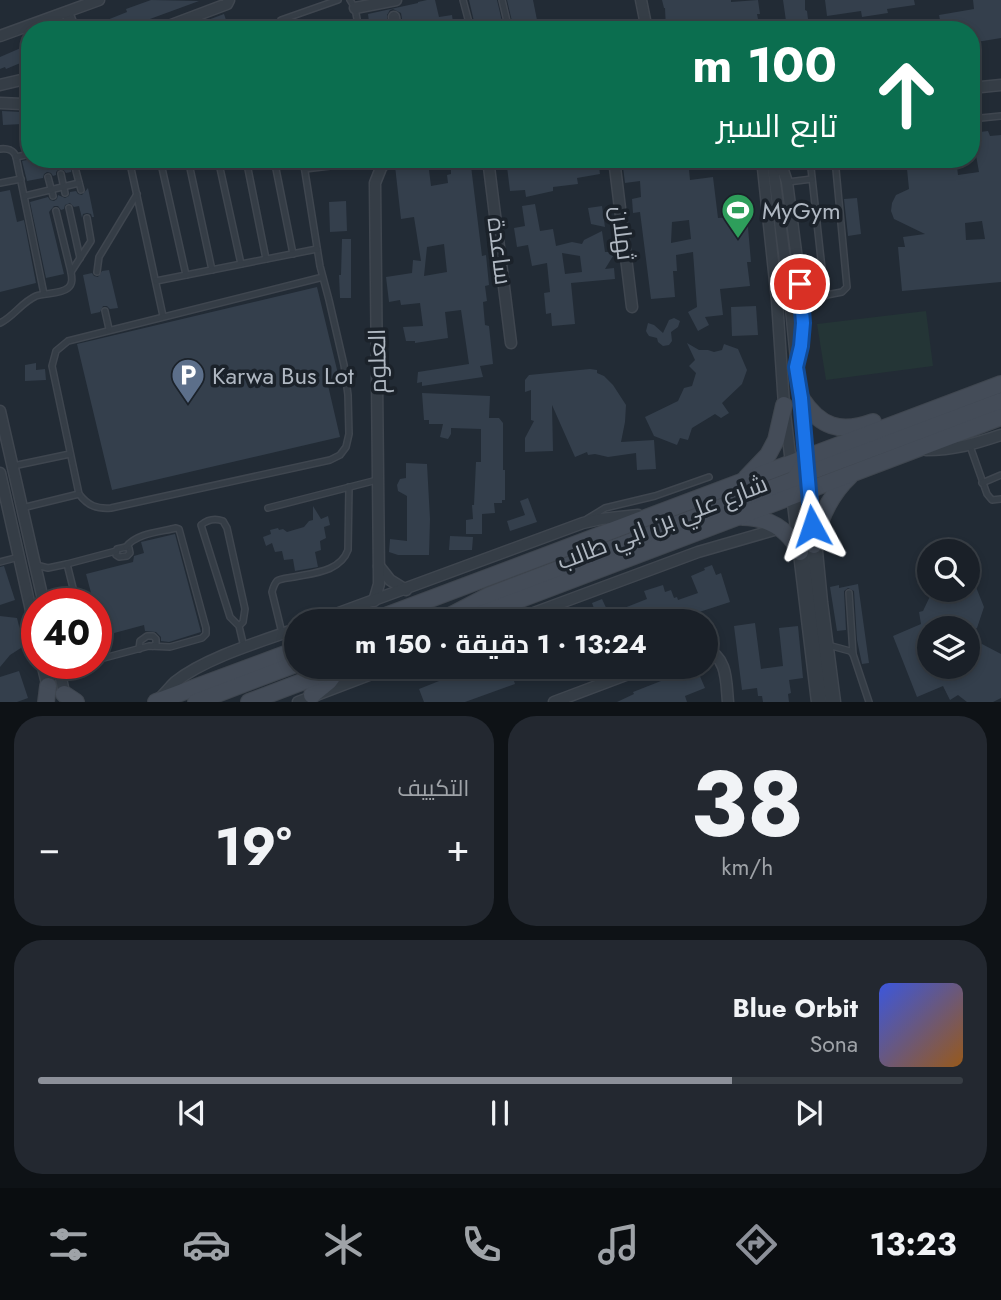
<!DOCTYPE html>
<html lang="ar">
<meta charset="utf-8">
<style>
body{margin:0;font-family:Jost,Cairo,sans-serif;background:#232830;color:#f1f3f6;direction:rtl;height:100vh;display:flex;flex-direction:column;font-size:26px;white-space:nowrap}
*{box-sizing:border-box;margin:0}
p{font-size:23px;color:#9fa3a8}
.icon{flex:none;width:38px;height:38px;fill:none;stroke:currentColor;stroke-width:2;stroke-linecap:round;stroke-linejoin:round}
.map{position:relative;height:702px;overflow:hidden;direction:ltr}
.drawer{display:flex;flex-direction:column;gap:14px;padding:14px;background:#0e1216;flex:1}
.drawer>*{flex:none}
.banner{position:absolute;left:21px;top:21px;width:959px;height:147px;border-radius:28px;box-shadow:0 4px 10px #0003,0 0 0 2px #383e45;direction:rtl;background:#0b6e4f;color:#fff;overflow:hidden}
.tools{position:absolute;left:917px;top:539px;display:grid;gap:14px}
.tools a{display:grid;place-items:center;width:63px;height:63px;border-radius:50%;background:#1a2028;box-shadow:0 4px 10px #0003,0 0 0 2px #383e45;font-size:35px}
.speed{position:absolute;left:21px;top:588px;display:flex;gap:14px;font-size:35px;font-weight:700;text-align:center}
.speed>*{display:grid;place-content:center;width:91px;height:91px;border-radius:50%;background:#1a2028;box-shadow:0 4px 10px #0003,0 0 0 2px #383e45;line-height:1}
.speed .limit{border:10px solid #d22;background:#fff;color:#111}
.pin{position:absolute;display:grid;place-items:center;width:60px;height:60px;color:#fff;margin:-30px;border:4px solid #fff;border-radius:50%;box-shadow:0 2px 7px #0007}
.me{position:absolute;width:77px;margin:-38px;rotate:355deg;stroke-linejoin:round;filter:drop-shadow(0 0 5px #0008)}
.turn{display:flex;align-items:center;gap:24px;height:147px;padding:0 28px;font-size:32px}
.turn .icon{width:91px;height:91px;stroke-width:2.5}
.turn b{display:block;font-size:49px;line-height:60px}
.big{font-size:52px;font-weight:700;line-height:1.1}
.drawer .widget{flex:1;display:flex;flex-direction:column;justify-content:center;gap:10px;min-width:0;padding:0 24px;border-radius:28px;background:#232830}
.drawer .dial{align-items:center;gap:0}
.dial b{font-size:91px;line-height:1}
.song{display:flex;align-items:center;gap:21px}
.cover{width:84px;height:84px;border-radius:10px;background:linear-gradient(135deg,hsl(230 70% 55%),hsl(30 70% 35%))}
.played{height:7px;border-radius:4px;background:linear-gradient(90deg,#8c9099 75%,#383e45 75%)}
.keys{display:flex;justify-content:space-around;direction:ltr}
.heat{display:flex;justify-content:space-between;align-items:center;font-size:38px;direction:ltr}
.drawer .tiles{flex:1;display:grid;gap:14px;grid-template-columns:1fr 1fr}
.widget:last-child{grid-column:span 2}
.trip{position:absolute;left:284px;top:609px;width:434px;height:70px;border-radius:35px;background:#1a2028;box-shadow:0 4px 10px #0003,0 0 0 2px #383e45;font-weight:700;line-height:70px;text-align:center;direction:rtl}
.tabs{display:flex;height:112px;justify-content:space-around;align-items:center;background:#0a0d10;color:#9fa3a8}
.tabs .icon{width:49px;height:49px}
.tabs .active{color:#8c9099}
.tabs b{font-size:32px;color:#f1f3f6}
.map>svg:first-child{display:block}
.green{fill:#243536}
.building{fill:#343f4c;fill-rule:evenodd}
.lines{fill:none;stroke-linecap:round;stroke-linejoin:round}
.service-casing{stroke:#3f464f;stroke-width:8}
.minor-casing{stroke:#3f464f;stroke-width:13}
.tertiary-casing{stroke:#3f464f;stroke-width:17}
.secondary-casing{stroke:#3f464f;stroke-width:18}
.service{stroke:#353d46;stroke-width:5}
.minor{stroke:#353d46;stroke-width:10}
.tertiary{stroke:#353d46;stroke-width:14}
.secondary{stroke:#444c58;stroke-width:16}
.route-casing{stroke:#114b97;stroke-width:18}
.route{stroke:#1a73e8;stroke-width:12}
.labels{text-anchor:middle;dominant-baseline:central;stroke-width:7;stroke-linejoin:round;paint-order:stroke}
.poi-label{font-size:24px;fill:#b0b8c2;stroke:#1b222a;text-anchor:start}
.street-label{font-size:24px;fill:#b0b8c2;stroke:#1b222a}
</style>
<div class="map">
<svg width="1001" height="702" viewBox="0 0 1001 702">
<rect width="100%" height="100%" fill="#222b35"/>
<!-- green -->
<polygon class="green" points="926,311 933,366 826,380 817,324"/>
<!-- building -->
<g class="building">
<polygon points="151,0 199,1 120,30 82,30 127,12 126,9"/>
<polygon points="427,0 435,0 439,17 452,15 454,30 404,30 401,13 393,9 390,10 387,15 388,30 370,30 368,14 418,3 418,2"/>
<polygon points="469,0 497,0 504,30 476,30"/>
<polygon points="507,0 533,0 539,30 514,30"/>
<polygon points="662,0 731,0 731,2 758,0 760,14 757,14 759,24 746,26 745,23 698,26 699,27 666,30 665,8 664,8"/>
<polygon points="783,0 805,0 805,10 807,11 808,19 786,21"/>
<polygon points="825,0 914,0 915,5 887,9 888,13 862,17 861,11 827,16"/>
<polygon points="973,0 1001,0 1001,38 971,43 971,30 942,30 939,15 974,9"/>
<polygon points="224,14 228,26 216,30 181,30"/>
<polygon points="30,44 30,59 6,69 5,67 0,69 0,57"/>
<polygon points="2,111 21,112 22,124 3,125"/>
<path d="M988,131L990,136L1001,135V282L902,291L898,247H905L903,237L925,234L894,219L891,211L892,203L896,195L909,189L907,169H896L894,159H956L958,175L979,172L972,133ZM982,221L985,239L966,240L965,223Z"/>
<polygon points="31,159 82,159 84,169 81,170 75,166 72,168 71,172 66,173 63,169 59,169 56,172 56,175 53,176 51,173 47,172 44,174 43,178 27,181 22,161"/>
<polygon points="506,159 598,159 600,174 577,178 578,184 553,187 553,191 526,197 525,190 510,191"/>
<path d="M622,159H688L690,180L713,177L718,218L747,216L751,262H747L750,286L720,289L723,315L705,317L709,325L698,331L688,312L697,307L693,252L676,255L677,271H673L675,297L651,299L640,212L633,213L632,199L641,197L640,181L625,183ZM689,220L691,239L671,243L672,222Z"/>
<polygon points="742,159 742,168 710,170 709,161"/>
<path d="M428,162L431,186L448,183L447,175L451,174V168L471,166L482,256L486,255L489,285L485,286L487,301L483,302L485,325L489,326L493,364L480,366L483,377L422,386V382L417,383L418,372L469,364L461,310L445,312L448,338L415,343V341H406L403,327L423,326L420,303L401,305L400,300L389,302L386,277L412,273L413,260L421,261L414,217L401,219L395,166ZM444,244L447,272L424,276L427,247Z"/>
<polygon points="88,188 94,217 92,217 91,214 87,213 83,214 82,218 79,206 74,207 70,203 65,205 64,209 61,210 58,206 54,206 49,212 64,274 46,278 30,202 48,197 50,200 54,201 57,199 58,195 65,198 69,196 70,192 76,191 78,194 82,195"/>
<polygon points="10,190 17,222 24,220 36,283 0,292 0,192"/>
<polygon points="857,198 861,234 848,236 844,199"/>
<polygon points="346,201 347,231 330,232 329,202"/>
<path d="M535,204L540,231L553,229L556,246L572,242L582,244L584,240L602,231L605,252H609L613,256L605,269L614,268L615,279L571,283L575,324L552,326L551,313L546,314L544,293L550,292L547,263L532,266L528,245L517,247L514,228L525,226L522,206ZM562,253L580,256L582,272L565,274Z"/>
<polygon points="602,206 605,227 591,224 588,208"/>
<polygon points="342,239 351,239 351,298 340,298 339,275 341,275"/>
<polygon points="109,270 118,308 110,309 107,306 103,306 100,312 91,314 83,275 92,273 94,276 98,277 102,271"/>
<polygon points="317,287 339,378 327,381 340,437 112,490 77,344"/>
<polygon points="756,306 758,335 732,336 731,307"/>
<polygon points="674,318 680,321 678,327 671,332 672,341 669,345 663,346 658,342 657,338 649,336 647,333 646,331 648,323 654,325 663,333 669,320"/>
<polygon points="687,343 699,350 708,350 714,352 722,350 724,344 738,349 747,370 742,384 722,403 729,413 721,418 715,414 692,428 688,440 680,438 677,445 654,436 645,417 678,401 684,388 692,386 696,373 689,366 695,360"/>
<polygon points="36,363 36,370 45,369 46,380 25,381 25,365"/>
<polygon points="590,369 597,370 597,373 604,376 613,385 626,405 625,422 621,442 654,440 656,469 637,470 636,453 608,457 595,454 588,455 587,452 575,457 552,405 553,451 525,452 525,438 534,421 531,420 531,390 525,392 525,380 529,375"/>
<polygon points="422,393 490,396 489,418 499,418 503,423 503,470 505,470 505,500 502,500 502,503 494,503 495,513 482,514 482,534 466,534 466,520 473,519 472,505 474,505 476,462 481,462 481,429 451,428 451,434 448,439 440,437 443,424 429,424 429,420 424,420"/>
<polygon points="406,463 427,464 430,519 429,555 398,555 389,552 390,539 407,541 407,496 398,491 397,485 400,479 406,478"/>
<polygon points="528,498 537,522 510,531 507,521 525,515 520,501"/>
<polygon points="313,506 321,519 328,516 330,525 324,527 326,538 320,541 321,550 315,552 318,567 295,571 293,559 284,560 282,551 275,552 272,543 266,546 263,537 271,534 270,530 278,528 279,530 283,529 287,532 304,527 309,521 313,520"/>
<polygon points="175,534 201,632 169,642 161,641 161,637 156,632 145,631 144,625 103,636 96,611 96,604 94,604 86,574 133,562 134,556 144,553 141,542"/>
<polygon points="450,536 473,537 472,550 449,550"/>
<polygon points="712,565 716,575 721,573 730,602 687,616 684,609 649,621 593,621 598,619 592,603 602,599 609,614 647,599 644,591 663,585 665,592 671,590 674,598 677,597 678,600 698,593 691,576 705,570 704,568"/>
<polygon points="4,566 15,600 0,605 0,567"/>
<polygon points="968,583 976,587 984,607 977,628 968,633 968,628 929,628 929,667 968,667 968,652 982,644 1001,654 1001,698 993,702 967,702 958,695 950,700 943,686 917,697 893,636 921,624 919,612 923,611 933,590 968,590"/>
<polygon points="858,584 869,663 862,664 857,640 854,591 848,588 844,591 846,630 837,631 830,587 839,585 839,588"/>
<polygon points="0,616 17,618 24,646 10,655 0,667"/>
<polygon points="755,623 761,669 783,666 779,628 798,626 803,678 789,680 791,693 788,694 789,702 763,702 762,696 758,696 757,688 742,690 734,626"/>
<polygon points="474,667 550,667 550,668 514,681 515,684 465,702 424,702 419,689"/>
<polygon points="682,667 696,667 705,688 685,696 687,702 617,702 634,694 633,692 661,681 659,678 683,669"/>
<polygon points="19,671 28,698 17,702 0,702 0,677"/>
</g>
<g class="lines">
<defs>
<g id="service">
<polyline points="350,0 355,8 359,30"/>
<polyline points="463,0 471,30"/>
<polyline points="502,0 509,30"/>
<polyline points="281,20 338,0"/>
<polyline points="923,30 928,28"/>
<polyline points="971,119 1001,116"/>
<path d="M0,149C7,148 14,150 16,157L44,294"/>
<polyline points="16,157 30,154"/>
<polyline points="129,159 163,316"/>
<polyline points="160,159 186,275"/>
<polyline points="188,159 212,270"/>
<polyline points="218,159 241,264"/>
<polyline points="246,159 266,259"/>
<polyline points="274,159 293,254"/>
<path d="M303,159L320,266L329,300L344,365L348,395L349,434L346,447L340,455L330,460L111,508C97,509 88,506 79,494L52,366L56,351L68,341L323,277"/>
<polyline points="810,159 825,296"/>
<polyline points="305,169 380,160"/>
<polyline points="76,171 81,190"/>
<polyline points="61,174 65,193"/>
<polyline points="48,177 53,196"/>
<polyline points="788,182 812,179"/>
<polyline points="0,183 21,179"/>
<polyline points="25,196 79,183"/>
<polyline points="69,208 80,258"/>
<polyline points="71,272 91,241 87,218"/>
<polyline points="97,272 99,257 137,194"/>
<polyline points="156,281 317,249"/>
<polyline points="801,300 842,292 847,287 835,159"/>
<polyline points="105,311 109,329"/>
<path d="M0,323C13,317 22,302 36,296C45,293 61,294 68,288C73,284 72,278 71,272L56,211"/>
<polyline points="970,446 987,494 992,500 1001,499"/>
<polyline points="13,466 70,454"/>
<polyline points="982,483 1001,475"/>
<polyline points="22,508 79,494"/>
<polyline points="268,508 377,480"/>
<polyline points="587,519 605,508 655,496 709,477"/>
<polygon points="126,547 129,548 130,553 127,556 119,557 116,555 117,549"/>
<polyline points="0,562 19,557"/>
<polyline points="36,565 48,568 67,564"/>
<polyline points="849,593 853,654"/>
<polyline points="77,604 67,564 116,551"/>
<path d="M239,626L243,622L245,609L227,528L223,521C215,518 207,520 201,525L230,617L239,626L244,647"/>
<path d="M282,633L272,592C273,588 274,584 277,581C281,578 289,578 294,577C313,573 340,572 348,550L349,487"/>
<polyline points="828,645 850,651 853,654 869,702"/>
<polyline points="139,649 140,641 147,636 153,636 156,639 156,644 153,646"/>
<path d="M96,655L104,658L149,646L170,647L202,638L206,634V628L179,529L176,528C160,532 137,533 126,547"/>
</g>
<g id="minor">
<polyline points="641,0 647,30"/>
<polyline points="355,8 396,0"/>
<polyline points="67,12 74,30"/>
<polyline points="394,17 396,30"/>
<polyline points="158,30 227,4 229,0"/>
<polyline points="0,36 99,0"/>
<polyline points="0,85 21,80 30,82"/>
<polyline points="971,88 1001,85"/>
<polyline points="0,103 23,104 30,102"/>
<polyline points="488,159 511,343"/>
<polyline points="614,159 632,307"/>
<polyline points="762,159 777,300 784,405 791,463"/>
<polyline points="772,159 790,299 806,458"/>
<path d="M774,159L784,173L787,182C791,213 795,244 799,275C802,303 806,330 798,357"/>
<polyline points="0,411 44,604"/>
<path d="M926,450C954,450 974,444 1001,435"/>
<polyline points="0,473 37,637"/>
<polyline points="379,566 390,580 406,590"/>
<polyline points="374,601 379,584 379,576 375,183 381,168 388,159"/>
<polyline points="317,621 583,523 601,519 638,515"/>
<polyline points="512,621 698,552 781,528"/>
<path d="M705,649C728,657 726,682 728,702"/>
<polyline points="42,663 49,692"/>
<polyline points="58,663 65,698"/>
<path d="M160,698C165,693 170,687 175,682C205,658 259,642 296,629"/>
<polyline points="298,702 390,667"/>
<polyline points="554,702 647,667"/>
</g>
<g id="tertiary">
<polyline points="808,480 820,602 833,702"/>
<polyline points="793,487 819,702"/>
</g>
<g id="secondary">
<path d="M801,398C820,427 840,434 873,422"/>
<polyline points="746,478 768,455 776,440 784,405"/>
<polyline points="799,484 807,473 820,468 1001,401"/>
<path d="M742,517C768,517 788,529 800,552"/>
<path d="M814,545C819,519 831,494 850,476"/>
<polyline points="372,621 1001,384"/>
<polyline points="440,621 488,596 793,480 797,476 806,458"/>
<polyline points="463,621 1001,417"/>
<polyline points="64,694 76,702"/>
<polyline points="312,695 329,681 337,670"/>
<polyline points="46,702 48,686"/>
<polyline points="156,702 296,650"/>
<polyline points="196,702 296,664"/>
<polyline points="249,702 341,667"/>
</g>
</defs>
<!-- service casing -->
<use href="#service" class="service-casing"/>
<!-- minor casing -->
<use href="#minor" class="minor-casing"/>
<!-- tertiary casing -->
<use href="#tertiary" class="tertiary-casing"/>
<!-- secondary casing -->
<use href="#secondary" class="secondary-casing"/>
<!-- service -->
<use href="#service" class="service"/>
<!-- minor -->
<use href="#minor" class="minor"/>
<!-- tertiary -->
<use href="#tertiary" class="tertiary"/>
<!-- secondary -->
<use href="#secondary" class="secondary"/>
</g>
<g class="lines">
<defs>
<polyline id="route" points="800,284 803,323 801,346 796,367 801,398 812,526"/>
</defs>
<!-- route casing -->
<use href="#route" class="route-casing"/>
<!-- route -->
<use href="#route" class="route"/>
</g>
<!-- icons -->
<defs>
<symbol id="stadium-pin" viewBox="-11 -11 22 30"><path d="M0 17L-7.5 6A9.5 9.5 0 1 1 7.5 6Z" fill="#2e9e5b" stroke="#1b222a"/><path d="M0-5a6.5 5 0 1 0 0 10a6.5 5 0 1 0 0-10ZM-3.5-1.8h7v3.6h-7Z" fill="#fff"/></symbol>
<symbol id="parking-pin" viewBox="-11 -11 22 30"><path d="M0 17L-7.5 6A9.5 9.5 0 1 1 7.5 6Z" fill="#5c6f8a" stroke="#1b222a"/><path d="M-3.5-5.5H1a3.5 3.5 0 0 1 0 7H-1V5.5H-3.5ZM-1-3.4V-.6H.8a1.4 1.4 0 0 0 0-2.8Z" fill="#fff"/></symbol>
</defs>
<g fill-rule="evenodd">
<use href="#stadium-pin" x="719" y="191" width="38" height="52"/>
<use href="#parking-pin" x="169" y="356" width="38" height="52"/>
</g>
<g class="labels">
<!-- poi labels -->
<g class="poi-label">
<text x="762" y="210">MyGym</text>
<text x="212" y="375">Karwa Bus Lot</text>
</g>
<!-- street labels -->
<g class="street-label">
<text transform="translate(623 233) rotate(83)">ثهلان</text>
<text transform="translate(500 251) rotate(83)">ساعدة</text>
<text transform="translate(377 361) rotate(-91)">العلوم</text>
<text transform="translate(662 522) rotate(-21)">شارع علي بن ابي طالب</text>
</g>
</g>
</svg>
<div class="tools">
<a><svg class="icon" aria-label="search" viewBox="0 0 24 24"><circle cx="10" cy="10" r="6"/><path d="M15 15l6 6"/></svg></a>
<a><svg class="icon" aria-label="layers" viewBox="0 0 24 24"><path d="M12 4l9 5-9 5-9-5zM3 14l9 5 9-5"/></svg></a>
</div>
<div class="speed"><div class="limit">40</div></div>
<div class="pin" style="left:800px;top:284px;background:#d93025"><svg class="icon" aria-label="arrive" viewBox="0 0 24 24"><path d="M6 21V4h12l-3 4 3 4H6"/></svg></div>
<svg class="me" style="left:812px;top:526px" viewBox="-20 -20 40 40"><path d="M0-17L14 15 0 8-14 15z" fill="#1a73e8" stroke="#fff" stroke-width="4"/></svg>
<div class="trip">13:24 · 1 دقيقة · 150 m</div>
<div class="banner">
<div class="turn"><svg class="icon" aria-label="ahead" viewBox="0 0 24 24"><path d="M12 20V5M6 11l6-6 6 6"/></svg><div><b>100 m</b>تابع السير</div></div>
</div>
</div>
<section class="drawer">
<div class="tiles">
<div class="widget dial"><b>38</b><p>km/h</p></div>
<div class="widget"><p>التكييف</p>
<div class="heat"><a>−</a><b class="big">19°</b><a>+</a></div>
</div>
<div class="widget">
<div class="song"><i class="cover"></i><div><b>Blue Orbit</b><p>Sona</p></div></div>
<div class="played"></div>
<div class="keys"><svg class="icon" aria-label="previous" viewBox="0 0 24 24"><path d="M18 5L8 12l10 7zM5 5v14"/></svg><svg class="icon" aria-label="pause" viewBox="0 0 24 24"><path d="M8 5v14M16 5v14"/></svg><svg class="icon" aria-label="next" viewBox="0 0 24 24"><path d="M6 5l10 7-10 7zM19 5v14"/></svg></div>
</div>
</div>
</section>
<nav class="tabs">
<b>13:23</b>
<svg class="icon active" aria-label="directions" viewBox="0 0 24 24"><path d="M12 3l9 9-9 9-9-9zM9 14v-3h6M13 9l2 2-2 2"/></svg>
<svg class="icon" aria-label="music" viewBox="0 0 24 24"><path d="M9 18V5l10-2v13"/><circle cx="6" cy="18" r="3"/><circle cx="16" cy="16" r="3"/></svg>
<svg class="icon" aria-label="phone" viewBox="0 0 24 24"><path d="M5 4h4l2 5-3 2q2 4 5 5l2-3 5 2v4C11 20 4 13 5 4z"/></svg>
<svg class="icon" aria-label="climate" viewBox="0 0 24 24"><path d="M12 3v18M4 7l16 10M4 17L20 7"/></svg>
<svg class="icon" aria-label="car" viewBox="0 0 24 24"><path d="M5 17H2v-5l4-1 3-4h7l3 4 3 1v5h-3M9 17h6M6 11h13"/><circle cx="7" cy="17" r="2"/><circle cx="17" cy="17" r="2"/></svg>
<svg class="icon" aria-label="filters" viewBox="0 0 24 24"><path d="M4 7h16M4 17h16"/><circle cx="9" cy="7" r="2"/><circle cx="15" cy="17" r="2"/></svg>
</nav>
